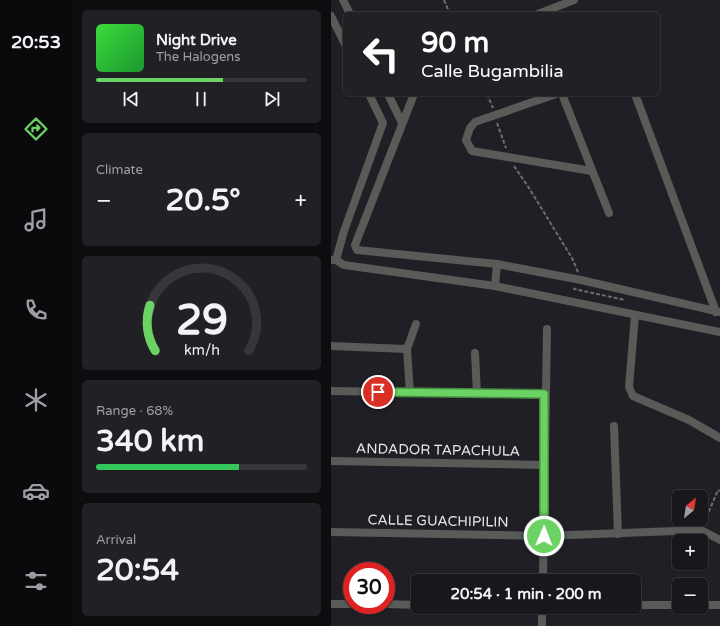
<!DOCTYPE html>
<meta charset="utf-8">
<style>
body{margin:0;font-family:"Varela Round",sans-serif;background:#212025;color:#f1f3f6;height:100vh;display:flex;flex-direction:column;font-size:15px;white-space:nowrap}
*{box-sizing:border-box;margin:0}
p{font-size:13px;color:#9f9fa3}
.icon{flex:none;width:22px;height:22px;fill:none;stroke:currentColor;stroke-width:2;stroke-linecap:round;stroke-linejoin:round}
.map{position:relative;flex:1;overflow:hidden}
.details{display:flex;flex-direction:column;gap:10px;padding:10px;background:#0d0d0f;width:259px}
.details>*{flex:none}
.guide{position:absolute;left:12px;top:12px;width:317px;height:84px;border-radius:6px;box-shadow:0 1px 3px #0004,0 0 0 1px #36363b;background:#202124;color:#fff;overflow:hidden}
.needle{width:26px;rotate:30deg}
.buttons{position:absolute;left:341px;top:490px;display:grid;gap:8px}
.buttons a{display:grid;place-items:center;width:36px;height:36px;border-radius:6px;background:#18171c;box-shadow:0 1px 3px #0004,0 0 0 1px #36363b;font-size:20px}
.speed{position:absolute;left:12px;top:562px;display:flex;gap:8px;font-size:20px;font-weight:700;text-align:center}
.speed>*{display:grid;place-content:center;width:52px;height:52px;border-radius:50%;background:#18171c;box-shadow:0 1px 3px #0004,0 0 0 1px #36363b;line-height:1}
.speed .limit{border:6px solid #d22;background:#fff;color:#111}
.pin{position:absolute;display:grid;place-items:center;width:34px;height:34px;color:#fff;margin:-17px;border:2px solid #fff;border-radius:50%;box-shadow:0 1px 4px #0007}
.me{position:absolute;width:44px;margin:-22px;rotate:1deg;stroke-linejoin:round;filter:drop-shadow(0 0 3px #0008)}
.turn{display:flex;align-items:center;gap:14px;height:84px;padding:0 12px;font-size:18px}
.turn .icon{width:52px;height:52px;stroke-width:2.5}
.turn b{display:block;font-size:28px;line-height:34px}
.big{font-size:30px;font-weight:800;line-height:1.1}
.details .widget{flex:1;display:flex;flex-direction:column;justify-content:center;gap:6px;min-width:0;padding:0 14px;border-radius:6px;background:#212025}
.details .dial{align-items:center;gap:0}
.dial svg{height:104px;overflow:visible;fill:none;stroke:#36363b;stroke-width:7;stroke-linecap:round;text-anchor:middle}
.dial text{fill:#f1f3f6;stroke:none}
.song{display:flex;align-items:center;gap:12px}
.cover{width:48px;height:48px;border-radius:6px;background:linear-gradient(135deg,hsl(120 70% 55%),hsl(130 70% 35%))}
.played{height:4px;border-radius:2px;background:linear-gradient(90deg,#6bd363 60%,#36363b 60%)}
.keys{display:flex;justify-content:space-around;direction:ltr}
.heat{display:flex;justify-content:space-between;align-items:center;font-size:22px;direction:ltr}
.charge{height:6px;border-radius:3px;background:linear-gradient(90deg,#34c759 68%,#36363b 0)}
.trip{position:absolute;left:80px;top:574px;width:230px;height:40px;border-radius:6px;background:#18171c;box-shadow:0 1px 3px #0004,0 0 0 1px #36363b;font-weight:800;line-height:40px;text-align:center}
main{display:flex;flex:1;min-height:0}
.dock{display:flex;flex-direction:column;width:72px;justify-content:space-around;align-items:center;background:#0a090b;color:#9f9fa3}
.dock .icon{width:28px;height:28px}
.dock .selected{color:#6bd363}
.dock b{font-size:18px;color:#f1f3f6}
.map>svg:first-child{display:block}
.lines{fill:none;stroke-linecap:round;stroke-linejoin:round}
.path{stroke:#6d6c72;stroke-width:2;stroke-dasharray:4 2;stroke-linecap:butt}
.minor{stroke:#585b58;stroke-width:8}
.route-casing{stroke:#468940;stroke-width:10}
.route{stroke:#6bd363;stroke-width:7}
.labels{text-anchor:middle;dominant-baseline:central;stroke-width:4;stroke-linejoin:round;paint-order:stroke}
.street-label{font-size:14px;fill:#e7e7eb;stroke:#201f25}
</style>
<main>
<nav class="dock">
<b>20:53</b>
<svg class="icon selected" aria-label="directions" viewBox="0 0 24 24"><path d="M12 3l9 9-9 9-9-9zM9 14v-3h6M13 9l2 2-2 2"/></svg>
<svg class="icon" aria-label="music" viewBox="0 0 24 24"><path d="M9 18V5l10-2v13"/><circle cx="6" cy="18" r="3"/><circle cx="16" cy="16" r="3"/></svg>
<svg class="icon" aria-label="phone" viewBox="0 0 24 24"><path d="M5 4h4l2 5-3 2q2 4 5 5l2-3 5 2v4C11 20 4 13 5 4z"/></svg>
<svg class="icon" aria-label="climate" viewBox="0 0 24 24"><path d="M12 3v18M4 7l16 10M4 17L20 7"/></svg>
<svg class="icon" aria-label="car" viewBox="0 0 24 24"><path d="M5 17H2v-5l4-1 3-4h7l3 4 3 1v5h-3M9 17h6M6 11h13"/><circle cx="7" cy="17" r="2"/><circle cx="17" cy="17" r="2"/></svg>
<svg class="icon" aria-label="filters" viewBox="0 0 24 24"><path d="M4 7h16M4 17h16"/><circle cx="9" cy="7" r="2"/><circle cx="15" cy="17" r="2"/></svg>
</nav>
<section class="details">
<div class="widget">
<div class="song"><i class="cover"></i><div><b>Night Drive</b><p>The Halogens</p></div></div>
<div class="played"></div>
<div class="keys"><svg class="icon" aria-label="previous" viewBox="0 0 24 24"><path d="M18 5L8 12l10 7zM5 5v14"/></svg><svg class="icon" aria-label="pause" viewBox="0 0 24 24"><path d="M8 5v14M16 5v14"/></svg><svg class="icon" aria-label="next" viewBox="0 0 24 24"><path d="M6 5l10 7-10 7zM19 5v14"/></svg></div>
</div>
<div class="widget"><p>Climate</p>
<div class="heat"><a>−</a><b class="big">20.5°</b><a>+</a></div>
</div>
<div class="widget dial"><svg viewBox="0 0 100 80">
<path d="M14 69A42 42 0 1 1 86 69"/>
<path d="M14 69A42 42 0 0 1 10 34" stroke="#6bd363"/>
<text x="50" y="56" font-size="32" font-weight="700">29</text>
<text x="50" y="72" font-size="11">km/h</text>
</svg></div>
<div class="widget"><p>Range · 68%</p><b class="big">340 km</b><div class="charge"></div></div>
<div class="widget"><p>Arrival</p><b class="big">20:54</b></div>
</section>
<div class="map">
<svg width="389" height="626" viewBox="0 0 389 626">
<rect width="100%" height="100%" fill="#201f25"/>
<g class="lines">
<!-- path -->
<g class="path">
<polyline points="113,0 119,14"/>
<polyline points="156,94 162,108"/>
<polyline points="166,123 175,148"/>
<polyline points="183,166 198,188 241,258 247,272"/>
<polyline points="244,288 243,289 294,300"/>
<polyline points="373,523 387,490 389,491"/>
</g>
<!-- minor -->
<g class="minor">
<polyline points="12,0 19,14"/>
<polyline points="207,14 243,0"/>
<polyline points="0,16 14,44"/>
<polyline points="57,94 71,123"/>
<polyline points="83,94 24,245 26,250 166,264 250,280 389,312"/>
<polyline points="225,94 144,122 139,128 135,140 141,151 261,171"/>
<polyline points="231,94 278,213"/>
<polyline points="304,94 385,312"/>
<polyline points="0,260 5,260 13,265 164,286 389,332"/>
<polyline points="5,260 13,231 52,123 38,94"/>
<polyline points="164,286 166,264"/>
<polyline points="304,315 298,387 302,396 358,420 389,438"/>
<polyline points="0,346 76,349"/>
<polyline points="144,353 146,394"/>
<polyline points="0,391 213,394"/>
<polyline points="79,393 76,349 85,324"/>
<polyline points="283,426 287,534"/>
<polyline points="0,461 214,465"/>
<polyline points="0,532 213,536 370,530 389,540"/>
<polyline points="212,581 216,329"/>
<polyline points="0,604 21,604"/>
<polyline points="55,604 87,605"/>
<polyline points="303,605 348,605"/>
<polyline points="370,605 389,605"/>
<polyline points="211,607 211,626"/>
</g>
</g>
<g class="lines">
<defs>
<polyline id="route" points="47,392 213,394 213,536"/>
</defs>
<!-- route casing -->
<use href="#route" class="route-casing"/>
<!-- route -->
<use href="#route" class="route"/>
</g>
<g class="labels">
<!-- street labels -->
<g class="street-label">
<text transform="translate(107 450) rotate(1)">ANDADOR TAPACHULA</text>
<text transform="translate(107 521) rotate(1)">CALLE GUACHIPILIN</text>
</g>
</g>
</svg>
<div class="buttons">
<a><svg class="needle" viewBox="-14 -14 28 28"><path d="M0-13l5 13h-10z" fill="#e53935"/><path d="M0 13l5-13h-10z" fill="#9f9fa3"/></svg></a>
<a>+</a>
<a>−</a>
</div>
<div class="speed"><div class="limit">30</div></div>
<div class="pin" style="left:47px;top:392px;background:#d93025"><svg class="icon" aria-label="arrive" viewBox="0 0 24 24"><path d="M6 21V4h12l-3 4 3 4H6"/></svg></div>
<svg class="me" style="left:213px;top:536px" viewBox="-20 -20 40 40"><circle r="17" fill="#6bd363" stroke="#fff" stroke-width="3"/><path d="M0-11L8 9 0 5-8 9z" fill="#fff"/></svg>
<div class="trip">20:54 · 1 min · 200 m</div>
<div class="guide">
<div class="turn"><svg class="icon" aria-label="left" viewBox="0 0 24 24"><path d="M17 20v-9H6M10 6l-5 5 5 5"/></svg><div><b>90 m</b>Calle Bugambilia</div></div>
</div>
</div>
</main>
